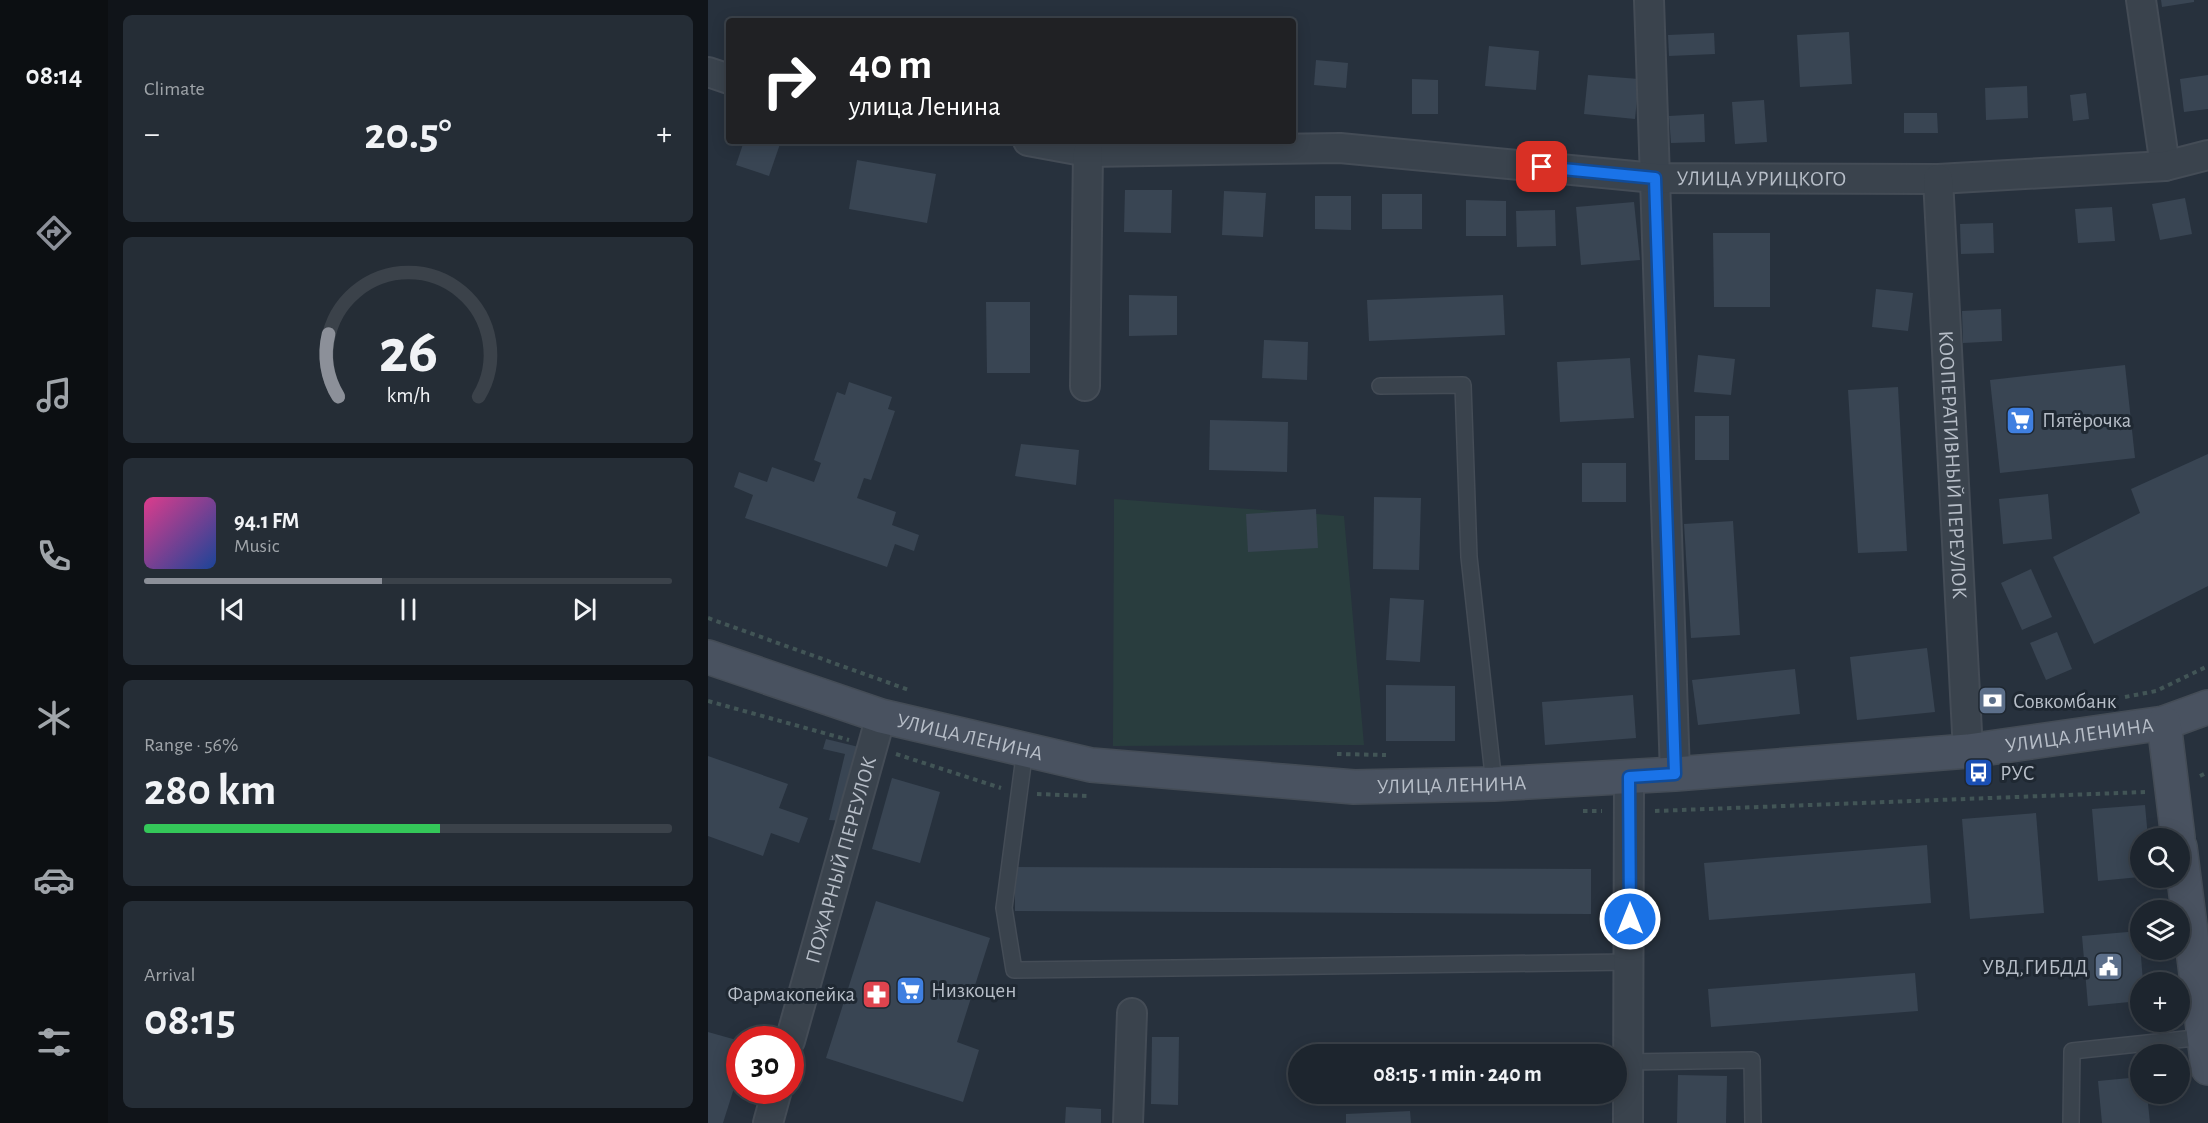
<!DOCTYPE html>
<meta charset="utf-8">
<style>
body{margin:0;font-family:"Alegreya Sans",sans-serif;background:#252d36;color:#f1f3f6;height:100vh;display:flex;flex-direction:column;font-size:22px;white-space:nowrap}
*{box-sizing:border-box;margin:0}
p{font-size:20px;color:#a0a5aa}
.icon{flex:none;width:33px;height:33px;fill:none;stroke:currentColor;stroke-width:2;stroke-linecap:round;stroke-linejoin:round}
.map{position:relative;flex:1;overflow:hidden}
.panel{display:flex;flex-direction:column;gap:15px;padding:15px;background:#101419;width:600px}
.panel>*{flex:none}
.top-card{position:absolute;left:18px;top:18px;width:570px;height:126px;border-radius:6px;box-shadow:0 3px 15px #0003,0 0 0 2px #3b424a;background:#202124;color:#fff;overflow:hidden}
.controls{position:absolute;left:1422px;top:828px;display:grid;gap:12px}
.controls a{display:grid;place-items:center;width:60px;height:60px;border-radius:50%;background:#1d252e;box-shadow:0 3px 15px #0003,0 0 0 2px #3b424a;font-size:30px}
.speed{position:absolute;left:18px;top:1026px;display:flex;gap:12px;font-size:30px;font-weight:700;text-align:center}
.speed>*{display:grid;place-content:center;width:78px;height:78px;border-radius:50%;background:#1d252e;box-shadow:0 3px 15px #0003,0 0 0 2px #3b424a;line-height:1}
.speed .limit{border:9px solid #d22;background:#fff;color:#111}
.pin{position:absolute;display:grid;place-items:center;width:51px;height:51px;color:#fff;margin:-26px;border-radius:12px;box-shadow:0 3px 9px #0006}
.me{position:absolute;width:66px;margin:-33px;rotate:0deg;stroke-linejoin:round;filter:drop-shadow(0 0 4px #0008)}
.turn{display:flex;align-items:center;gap:21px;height:126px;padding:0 24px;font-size:27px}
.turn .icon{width:78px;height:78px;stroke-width:2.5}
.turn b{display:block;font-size:42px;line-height:51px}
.big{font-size:45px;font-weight:700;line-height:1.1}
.panel .card{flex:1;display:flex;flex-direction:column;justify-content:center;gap:9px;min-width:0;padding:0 21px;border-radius:9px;background:#252d36}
.panel .dial{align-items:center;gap:0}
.dial svg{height:156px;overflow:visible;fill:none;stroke:#3b424a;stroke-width:7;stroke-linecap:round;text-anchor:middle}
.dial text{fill:#f1f3f6;stroke:none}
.song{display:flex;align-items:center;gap:18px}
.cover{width:72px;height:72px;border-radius:9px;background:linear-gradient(135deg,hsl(330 70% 55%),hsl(220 70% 35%))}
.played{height:6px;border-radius:3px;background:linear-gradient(90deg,#8c9099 45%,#3b424a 45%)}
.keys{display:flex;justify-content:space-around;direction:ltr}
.heat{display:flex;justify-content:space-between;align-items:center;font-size:33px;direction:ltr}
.charge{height:9px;border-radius:4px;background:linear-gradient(90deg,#34c759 56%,#3b424a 0)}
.trip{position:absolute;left:580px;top:1044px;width:339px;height:60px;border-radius:30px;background:#1d252e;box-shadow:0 3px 15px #0003,0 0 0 2px #3b424a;font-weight:700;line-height:60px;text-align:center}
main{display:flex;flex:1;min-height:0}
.tab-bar{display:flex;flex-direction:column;width:108px;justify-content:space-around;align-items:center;background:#0c0f12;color:#a0a5aa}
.tab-bar .icon{width:42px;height:42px}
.tab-bar .current{color:#8c9099}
.tab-bar b{font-size:27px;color:#f1f3f6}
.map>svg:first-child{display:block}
.green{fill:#293d3e}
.building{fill:#394553}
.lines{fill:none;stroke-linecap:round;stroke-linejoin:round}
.lane-casing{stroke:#444c56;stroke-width:18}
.street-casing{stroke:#444c56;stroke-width:32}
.secondary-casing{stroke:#444c56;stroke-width:36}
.path{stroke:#425556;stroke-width:4;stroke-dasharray:4.5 4.5;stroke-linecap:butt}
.lane{stroke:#3a434d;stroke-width:15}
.street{stroke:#3a434d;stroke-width:28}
.secondary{stroke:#495260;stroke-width:33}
.route-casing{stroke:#114b97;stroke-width:15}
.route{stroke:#1a73e8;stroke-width:10}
.labels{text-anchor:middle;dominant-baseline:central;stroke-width:6;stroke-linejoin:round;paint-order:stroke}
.street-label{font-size:21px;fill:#b7bec8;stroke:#1f2832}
.poi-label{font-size:21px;fill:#b7bec8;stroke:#1f2832;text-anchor:start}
</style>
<main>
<nav class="tab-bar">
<b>08:14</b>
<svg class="icon current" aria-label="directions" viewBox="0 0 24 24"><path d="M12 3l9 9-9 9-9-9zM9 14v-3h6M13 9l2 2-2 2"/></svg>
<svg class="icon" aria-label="music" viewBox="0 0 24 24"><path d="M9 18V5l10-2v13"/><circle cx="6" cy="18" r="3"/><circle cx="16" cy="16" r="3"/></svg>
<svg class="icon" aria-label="phone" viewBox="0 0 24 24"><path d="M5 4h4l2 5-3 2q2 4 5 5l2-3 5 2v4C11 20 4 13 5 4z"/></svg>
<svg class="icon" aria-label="climate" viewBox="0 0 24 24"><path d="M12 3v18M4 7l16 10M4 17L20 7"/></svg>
<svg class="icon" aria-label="car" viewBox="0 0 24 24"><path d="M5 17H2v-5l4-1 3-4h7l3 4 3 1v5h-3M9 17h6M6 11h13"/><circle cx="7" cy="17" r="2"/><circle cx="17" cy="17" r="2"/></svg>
<svg class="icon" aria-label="filters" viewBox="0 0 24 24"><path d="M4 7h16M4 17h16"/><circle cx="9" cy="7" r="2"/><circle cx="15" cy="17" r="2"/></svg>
</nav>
<section class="panel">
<div class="card"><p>Climate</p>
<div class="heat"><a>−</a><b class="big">20.5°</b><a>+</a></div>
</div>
<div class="card dial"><svg viewBox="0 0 100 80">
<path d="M14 69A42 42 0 1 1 86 69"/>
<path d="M14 69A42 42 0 0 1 9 37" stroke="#8c9099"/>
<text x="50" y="56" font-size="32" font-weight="700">26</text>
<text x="50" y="72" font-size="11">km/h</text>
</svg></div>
<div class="card">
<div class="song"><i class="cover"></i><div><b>94.1 FM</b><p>Music</p></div></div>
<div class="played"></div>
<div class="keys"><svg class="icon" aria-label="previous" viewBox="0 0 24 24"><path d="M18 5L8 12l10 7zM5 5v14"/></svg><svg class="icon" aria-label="pause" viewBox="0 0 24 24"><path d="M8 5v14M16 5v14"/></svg><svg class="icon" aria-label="next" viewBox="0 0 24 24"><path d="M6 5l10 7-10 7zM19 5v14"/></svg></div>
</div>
<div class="card"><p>Range · 56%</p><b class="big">280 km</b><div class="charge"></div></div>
<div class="card"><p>Arrival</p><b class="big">08:15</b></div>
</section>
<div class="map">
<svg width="1500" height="1123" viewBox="0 0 1500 1123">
<rect width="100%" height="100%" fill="#27313d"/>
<!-- green -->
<polygon class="green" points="406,499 636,516 656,745 405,746"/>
<!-- building -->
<g class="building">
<polygon points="1453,0 1486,0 1486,2 1454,7"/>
<polygon points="1141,32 1144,84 1092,87 1089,35"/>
<polygon points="1006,33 1007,54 961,56 960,35"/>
<polygon points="781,46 831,51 828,90 777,86"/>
<polygon points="608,60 640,63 638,88 606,85"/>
<polygon points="585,74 590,75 588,104 585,104"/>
<polygon points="880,75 931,79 927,119 876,114"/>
<polygon points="1500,75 1500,109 1476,112 1472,79"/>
<polygon points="704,79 730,80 730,114 704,114"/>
<polygon points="1319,86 1320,118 1278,120 1277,88"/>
<polygon points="1378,93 1381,119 1365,121 1362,95"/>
<polygon points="1056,100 1059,142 1027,144 1024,102"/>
<polygon points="1196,113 1229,113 1230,133 1196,133"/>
<polygon points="996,114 997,142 963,143 961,116"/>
<polygon points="36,141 73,141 61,176 28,165"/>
<polygon points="149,160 228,174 219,223 141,209"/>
<polygon points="417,190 464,190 463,233 416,232"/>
<polygon points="516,191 558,193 555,237 514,235"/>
<rect x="674" y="194" width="40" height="35"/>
<polygon points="607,196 643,196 643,230 607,229"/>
<polygon points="1477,198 1484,234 1452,240 1444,204"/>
<polygon points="758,200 798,201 798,236 758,236"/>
<polygon points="926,202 932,260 873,265 868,207"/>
<polygon points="1404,207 1407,241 1370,243 1367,209"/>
<polygon points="847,210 848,246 809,247 808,211"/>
<polygon points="1285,223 1286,253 1253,254 1252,224"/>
<polygon points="1005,233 1062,233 1062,307 1006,307"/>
<polygon points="1168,289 1205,293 1200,331 1164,327"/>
<polygon points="421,295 469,296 469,335 421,336"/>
<polygon points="795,295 797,335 661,341 659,300"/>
<polygon points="278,302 322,302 322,373 279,373"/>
<polygon points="1293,309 1294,341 1255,343 1254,311"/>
<polygon points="556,340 600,342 599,380 554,378"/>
<polygon points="990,355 1027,359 1023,395 986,392"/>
<polygon points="922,358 926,418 852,422 849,362"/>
<polygon points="1417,365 1427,458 1292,473 1282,380"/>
<polygon points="141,382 184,397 180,409 187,411 163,480 156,478 149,498 188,512 184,525 211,535 206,551 187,544 179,567 37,518 45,495 26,487 31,472 59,482 64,467 106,482 113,463 106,460 129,392 137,395"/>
<polygon points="1190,387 1199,551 1150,553 1140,390"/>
<rect x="987" y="416" width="34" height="44"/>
<polygon points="502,420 580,422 579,472 501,470"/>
<polygon points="313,444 371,450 368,485 307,476"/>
<polygon points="1500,454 1500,586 1386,644 1345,557 1432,513 1423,489"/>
<rect x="874" y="463" width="44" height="39"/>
<polygon points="1340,494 1344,539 1295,544 1291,499"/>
<polygon points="666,497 713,498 711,570 665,569"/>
<polygon points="608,509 610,548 540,552 538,514"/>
<polygon points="1025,521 1032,635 983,638 976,524"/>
<polygon points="1323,569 1344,617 1314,630 1293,583"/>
<polygon points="682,598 716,600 712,662 678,660"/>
<polygon points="1349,632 1364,669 1338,680 1322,643"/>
<polygon points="1219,648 1227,712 1149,720 1142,657"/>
<polygon points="1087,669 1092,714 990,725 984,680"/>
<polygon points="678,685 747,686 747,741 678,741"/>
<polygon points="925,695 928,738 837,745 834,702"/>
<polygon points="118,739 155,748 139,821 121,820 137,754 115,749"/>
<polygon points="0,756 80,784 71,808 100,818 91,843 63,833 55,856 0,836"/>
<polygon points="184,778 232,792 212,863 164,849"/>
<polygon points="1437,805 1440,838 1432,838 1432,877 1390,881 1384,809"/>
<polygon points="1328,813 1336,913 1262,919 1254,819"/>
<polygon points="1219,845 1223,903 1001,920 996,863"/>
<polygon points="307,867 883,869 883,914 307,911"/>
<polygon points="168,901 282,938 249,1042 271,1050 255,1102 118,1058"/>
<polygon points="1431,931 1435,982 1432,982 1432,1001 1380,1006 1374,936"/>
<polygon points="1207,973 1210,1011 1003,1027 1000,989"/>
<polygon points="0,1032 32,1041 32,1069 15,1123 0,1123"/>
<polygon points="444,1037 471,1037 470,1105 443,1104"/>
<polygon points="970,1075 1019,1076 1018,1123 969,1123"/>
<polygon points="1432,1077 1432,1094 1439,1094 1442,1123 1394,1123 1390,1081"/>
<polygon points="358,1107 393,1109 393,1123 357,1123"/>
<polygon points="702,1111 703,1123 638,1123 638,1114"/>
</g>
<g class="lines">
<defs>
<g id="lane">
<polyline points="672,386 755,385 761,557 786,784"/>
<polyline points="317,749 296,908 306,970 922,962"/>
<polyline points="920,1062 1044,1060 1045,1123"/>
<polyline points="1363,1123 1364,1051 1496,1037"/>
</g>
<g id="street">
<polyline points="941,0 967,774"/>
<polyline points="1433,0 1457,166"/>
<polyline points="0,72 21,79"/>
<path id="s1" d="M320,141L380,152L632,148L947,178L1230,179L1457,166L1500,155"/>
<path id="s2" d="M1230,179L1260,751"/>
<polyline points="377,386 380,152"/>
<path id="s3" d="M82,1041L173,716"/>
<polyline points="60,1123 69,1090"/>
<polyline points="420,1123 424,1013"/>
<polyline points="920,1123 921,777"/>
</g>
<g id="secondary">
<path id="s4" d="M0,657L173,716L383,765L646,787L786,784L967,774L1260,751L1456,723L1500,707"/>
<polyline points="1456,723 1470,838"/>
<polyline points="1472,847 1500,1068"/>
</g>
</defs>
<!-- lane casing -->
<use href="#lane" class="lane-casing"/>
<!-- street casing -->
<use href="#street" class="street-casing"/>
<!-- secondary casing -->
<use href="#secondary" class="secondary-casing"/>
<!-- path -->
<g class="path">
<polyline points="0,618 201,690"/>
<polyline points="1417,697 1448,691 1500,666"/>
<polyline points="0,701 141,740"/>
<polyline points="188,754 293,788"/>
<polyline points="629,754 678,755"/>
<polyline points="1492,776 1500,772"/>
<polyline points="329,794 379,796"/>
<polyline points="875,811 894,811"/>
<polyline points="947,811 1437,792"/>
</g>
<!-- lane -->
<use href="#lane" class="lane"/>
<!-- street -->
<use href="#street" class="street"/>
<!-- secondary -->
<use href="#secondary" class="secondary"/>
</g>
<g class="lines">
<defs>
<polyline id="route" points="834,167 947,178 967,774 921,777 922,919"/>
</defs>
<!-- route casing -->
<use href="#route" class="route-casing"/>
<!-- route -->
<use href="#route" class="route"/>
</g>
<!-- icons -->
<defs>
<symbol id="supermarket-square" viewBox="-11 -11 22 22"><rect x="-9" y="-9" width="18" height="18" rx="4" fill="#3f7fe0" stroke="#1f2832"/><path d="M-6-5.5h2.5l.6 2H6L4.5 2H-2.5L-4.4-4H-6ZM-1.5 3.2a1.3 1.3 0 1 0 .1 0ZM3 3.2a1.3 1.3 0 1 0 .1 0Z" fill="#fff"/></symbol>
<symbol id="bank-square" viewBox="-11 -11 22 22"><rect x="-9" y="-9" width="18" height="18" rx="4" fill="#5c6f8a" stroke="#1f2832"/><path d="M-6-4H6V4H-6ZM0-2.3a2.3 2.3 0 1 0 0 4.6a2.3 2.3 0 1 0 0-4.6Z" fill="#fff"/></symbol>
<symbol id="bus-square" viewBox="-11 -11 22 22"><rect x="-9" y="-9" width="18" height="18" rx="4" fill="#1a4fb4" stroke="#1f2832"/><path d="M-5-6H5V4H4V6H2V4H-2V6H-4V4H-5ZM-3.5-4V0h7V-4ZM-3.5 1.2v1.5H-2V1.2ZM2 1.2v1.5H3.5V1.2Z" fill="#fff"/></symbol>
<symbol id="civic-square" viewBox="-11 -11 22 22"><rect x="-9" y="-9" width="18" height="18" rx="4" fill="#5c6f8a" stroke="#1f2832"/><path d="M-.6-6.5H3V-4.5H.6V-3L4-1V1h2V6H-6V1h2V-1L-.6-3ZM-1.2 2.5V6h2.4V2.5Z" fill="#fff"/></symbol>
<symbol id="pharmacy-square" viewBox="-11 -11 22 22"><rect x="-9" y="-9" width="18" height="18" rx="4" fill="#e0444e" stroke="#1f2832"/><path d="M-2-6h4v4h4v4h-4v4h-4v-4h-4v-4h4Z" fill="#fff"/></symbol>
</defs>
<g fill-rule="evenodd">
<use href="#supermarket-square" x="1296" y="404" width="33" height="33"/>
<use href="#bank-square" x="1268" y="684" width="33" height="33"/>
<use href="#bus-square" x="1254" y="756" width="33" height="33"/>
<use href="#civic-square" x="1384" y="950" width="33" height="33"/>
<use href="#supermarket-square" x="186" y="974" width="33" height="33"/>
<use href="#pharmacy-square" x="152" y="978" width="33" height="33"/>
</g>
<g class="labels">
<!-- street labels -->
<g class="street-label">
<text stroke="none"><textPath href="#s1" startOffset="736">УЛИЦА УРИЦКОГО</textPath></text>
<text stroke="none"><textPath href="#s2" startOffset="286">КООПЕРАТИВНЫЙ ПЕРЕУЛОК</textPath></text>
<text stroke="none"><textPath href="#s4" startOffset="1390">УЛИЦА ЛЕНИНА</textPath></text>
<text stroke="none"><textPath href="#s4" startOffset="274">УЛИЦА ЛЕНИНА</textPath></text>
<text stroke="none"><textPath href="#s4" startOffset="760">УЛИЦА ЛЕНИНА</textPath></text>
<text stroke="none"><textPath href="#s3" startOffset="188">ПОЖАРНЫЙ ПЕРЕУЛОК</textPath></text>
</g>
<!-- poi labels -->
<g class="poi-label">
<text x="1334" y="420">Пятёрочка</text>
<text x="1305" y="701">Совкомбанк</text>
<text x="1292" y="773">РУС</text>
<text x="1380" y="967" text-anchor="end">УВД,ГИБДД</text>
<text x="223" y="990">Низкоцен</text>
<text x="147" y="994" text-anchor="end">Фармакопейка</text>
</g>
</g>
</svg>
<div class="controls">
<a><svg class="icon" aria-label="search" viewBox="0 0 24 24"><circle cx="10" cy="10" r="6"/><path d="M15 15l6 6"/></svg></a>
<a><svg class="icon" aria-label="layers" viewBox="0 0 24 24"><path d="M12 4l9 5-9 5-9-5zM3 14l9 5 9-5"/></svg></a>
<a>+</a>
<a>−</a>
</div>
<div class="speed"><div class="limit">30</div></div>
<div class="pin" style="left:834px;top:167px;background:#d93025"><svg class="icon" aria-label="arrive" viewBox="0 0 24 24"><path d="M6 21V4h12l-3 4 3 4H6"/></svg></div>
<svg class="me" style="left:922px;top:919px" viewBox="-20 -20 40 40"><circle r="17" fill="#1a73e8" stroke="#fff" stroke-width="3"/><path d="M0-11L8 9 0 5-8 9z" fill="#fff"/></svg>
<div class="trip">08:15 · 1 min · 240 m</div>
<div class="top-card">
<div class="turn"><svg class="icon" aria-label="right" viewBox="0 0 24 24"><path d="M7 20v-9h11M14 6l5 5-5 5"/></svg><div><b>40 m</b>улица Ленина</div></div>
</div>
</div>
</main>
